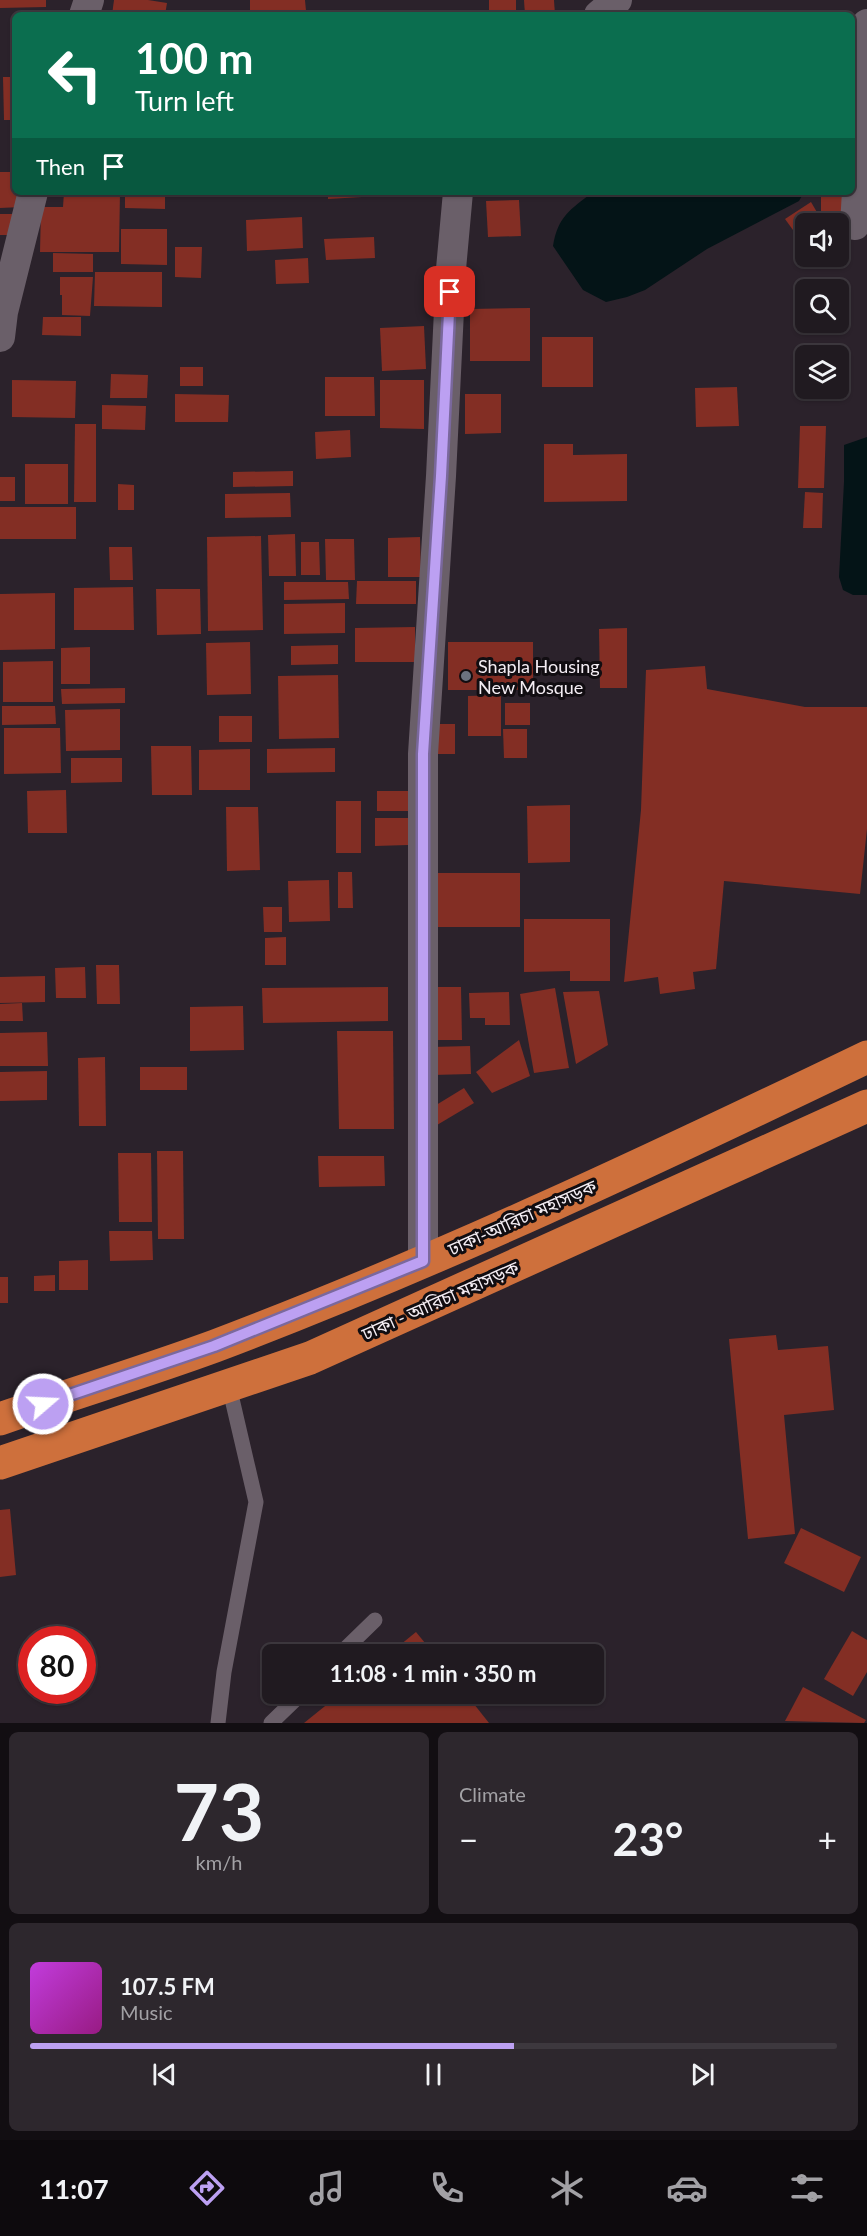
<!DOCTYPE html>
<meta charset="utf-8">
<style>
body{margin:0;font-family:Lato,"Noto Sans Bengali",sans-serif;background:#2d272d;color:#f1f3f6;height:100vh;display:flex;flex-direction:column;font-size:22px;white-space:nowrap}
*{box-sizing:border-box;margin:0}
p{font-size:20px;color:#a2a1a5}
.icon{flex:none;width:33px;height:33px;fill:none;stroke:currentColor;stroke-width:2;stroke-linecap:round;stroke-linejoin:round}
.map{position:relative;height:1723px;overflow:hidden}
.drawer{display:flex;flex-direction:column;gap:9px;padding:9px;background:#120e12;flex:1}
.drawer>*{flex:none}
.banner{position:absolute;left:12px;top:12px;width:843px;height:183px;border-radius:9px;box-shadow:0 2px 4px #0004,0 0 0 2px #3d383e;background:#0b6e4f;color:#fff;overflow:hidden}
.buttons{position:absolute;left:795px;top:213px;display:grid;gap:12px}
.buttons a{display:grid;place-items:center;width:54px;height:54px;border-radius:9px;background:#201a20;box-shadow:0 2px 4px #0004,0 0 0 2px #3d383e;font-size:30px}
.speed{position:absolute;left:18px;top:1626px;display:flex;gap:12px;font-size:30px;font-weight:700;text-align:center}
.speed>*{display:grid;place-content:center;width:78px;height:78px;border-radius:50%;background:#201a20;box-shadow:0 2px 4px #0004,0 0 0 2px #3d383e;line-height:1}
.speed .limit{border:9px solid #d22;background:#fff;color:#111}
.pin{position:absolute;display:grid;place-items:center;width:51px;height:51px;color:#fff;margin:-26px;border-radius:12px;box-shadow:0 3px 9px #0006}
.me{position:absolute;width:66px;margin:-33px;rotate:71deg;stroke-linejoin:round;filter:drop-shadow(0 0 4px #0008)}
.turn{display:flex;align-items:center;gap:21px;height:126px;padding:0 24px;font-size:27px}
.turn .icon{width:78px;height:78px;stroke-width:2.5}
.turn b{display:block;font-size:42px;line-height:51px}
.then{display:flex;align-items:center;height:57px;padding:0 24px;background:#0003;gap:12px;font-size:22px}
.big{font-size:45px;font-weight:700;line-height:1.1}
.drawer .tile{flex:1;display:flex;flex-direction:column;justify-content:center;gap:9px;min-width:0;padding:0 21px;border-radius:9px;background:#2d272d}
.drawer .dial{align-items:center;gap:0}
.dial b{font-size:78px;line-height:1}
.song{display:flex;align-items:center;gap:18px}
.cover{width:72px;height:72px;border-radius:9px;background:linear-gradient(135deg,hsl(290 70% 55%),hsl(310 70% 35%))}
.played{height:6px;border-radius:3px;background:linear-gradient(90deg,#bca0f2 60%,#3d383e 60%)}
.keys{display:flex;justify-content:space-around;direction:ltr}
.heat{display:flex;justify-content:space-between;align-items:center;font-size:33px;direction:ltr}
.drawer .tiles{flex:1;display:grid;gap:9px;grid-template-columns:1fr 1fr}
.tile:last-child{grid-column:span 2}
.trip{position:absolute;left:262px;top:1644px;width:342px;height:60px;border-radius:9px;background:#201a20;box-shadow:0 2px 4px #0004,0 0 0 2px #3d383e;font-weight:700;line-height:60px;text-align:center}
.tab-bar{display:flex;height:96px;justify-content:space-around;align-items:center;background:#0d0a0d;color:#a2a1a5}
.tab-bar .icon{width:42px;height:42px}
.tab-bar .selected{color:#bca0f2}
.tab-bar b{font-size:27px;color:#f1f3f6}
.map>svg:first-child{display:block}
.water{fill:#041417}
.building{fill:#832e24}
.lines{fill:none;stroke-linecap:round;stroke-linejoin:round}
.service{stroke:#6a5f69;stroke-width:15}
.minor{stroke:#6a5f69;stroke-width:30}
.trunk{stroke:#ce703c;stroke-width:33}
.route-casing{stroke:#7a689d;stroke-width:15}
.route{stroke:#bca0f2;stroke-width:10}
.worship-dot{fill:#6b7280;stroke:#110d11;stroke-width:2}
.labels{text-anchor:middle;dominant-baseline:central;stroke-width:6;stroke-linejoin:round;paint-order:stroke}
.poi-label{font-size:18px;fill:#f4edf3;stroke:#110d11;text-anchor:start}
.street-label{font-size:18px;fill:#f4edf3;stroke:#110d11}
</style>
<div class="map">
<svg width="867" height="1723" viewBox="0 0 867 1723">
<rect width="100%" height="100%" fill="#2b222b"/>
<!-- water -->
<g class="water">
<path d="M593,192H804L799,201L707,249L645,290L627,297L606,302L583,290L553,246C558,216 570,210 593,192Z"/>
<polygon points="867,437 867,595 853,595 843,590 839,577 844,482 844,445"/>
</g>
<!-- building -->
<g class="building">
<polygon points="0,0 46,0 46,7 0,8"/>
<polygon points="114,0 148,0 167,3 165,15 112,15"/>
<polygon points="250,0 305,0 306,11 250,14"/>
<rect x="489" y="0" width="27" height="15"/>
<polygon points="524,0 554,0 555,15 525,15"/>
<polygon points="3,77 15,77 15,120 4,120"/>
<polygon points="0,172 15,172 15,192 20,192 21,207 0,208"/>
<polygon points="64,192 120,192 119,252 40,252 41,207 63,207"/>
<polygon points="125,192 165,192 165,209 125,208"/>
<polygon points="328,192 361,192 362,197 328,199"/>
<polygon points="821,195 845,196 845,217 821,217"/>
<polygon points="519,200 521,236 488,237 486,201"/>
<polygon points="811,202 818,214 793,230 785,219"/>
<rect x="0" y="214" width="17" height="21"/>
<polygon points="302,217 303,248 247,251 246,220"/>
<polygon points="121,229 167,229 167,265 121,264"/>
<polygon points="374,237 375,258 326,260 324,239"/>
<polygon points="175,247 202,247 201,278 175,277"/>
<polygon points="53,253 93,254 93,272 53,272"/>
<polygon points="308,258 309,283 276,284 275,260"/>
<polygon points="95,272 162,272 162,307 94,306"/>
<polygon points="60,277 93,277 90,316 62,315 62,295 60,295"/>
<polygon points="530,308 530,361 470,361 470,309"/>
<polygon points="43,317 81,317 81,336 42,335"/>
<polygon points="424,326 426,369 382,371 380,328"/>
<rect x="542" y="337" width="51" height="50"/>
<rect x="180" y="367" width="23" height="19"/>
<polygon points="111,374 148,375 147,398 110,398"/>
<polygon points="325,377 374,377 375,416 325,416"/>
<polygon points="12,380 76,381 75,418 12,417"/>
<polygon points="380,380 424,380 424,429 380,428"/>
<polygon points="737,387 739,426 696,427 695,388"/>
<polygon points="175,394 229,395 228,422 175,422"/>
<polygon points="465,394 501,394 501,433 465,434"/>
<polygon points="102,405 146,406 145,430 102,429"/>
<polygon points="75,424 96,424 96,502 74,502"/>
<polygon points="800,426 826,426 824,488 798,488"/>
<polygon points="350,430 351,457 316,459 315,432"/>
<polygon points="544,444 573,444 573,455 627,454 627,501 544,502"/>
<rect x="25" y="464" width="43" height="40"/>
<polygon points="293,471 293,486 233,487 233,472"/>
<rect x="0" y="477" width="15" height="24"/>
<polygon points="118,484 134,485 134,510 118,510"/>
<polygon points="805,492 823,493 822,528 803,528"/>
<polygon points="290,493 291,517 225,518 225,494"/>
<rect x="0" y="507" width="76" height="32"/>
<polygon points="295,534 296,576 269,576 268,535"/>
<polygon points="261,536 263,630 208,631 207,537"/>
<polygon points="420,537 421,577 388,577 388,538"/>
<polygon points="325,539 354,539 355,580 326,580"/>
<polygon points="301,542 319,542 320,575 301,575"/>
<polygon points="109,547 132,547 133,580 110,580"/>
<polygon points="357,581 416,581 416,604 356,604"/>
<polygon points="284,582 348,582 349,599 284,600"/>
<polygon points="133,587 134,630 74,630 74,588"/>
<polygon points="156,589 200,589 201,634 157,635"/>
<polygon points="55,593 55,649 0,650 0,594"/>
<polygon points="345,603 345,633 284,634 284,604"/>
<polygon points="415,627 415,662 355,662 355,628"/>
<polygon points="627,628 627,688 600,688 599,629"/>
<polygon points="250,642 251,694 207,695 206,643"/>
<rect x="448" y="642" width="85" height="48"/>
<polygon points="338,645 338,664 291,665 291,646"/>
<polygon points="90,647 90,684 61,684 61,648"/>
<polygon points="53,661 53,702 3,702 3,662"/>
<polygon points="705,666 707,689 805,707 867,707 867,829 860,894 724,881 716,969 693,972 695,989 660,994 658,977 624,982 641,810 646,670"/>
<polygon points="338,675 339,738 279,739 278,676"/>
<polygon points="125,688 125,703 62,704 61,689"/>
<polygon points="501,695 501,736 468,736 468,696"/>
<rect x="505" y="703" width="25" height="22"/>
<polygon points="2,706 55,706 56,724 2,725"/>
<polygon points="120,709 120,750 66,751 65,710"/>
<rect x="219" y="716" width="33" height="26"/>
<rect x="433" y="724" width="22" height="30"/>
<polygon points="4,728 60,728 61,773 4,774"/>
<polygon points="503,729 527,729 527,758 504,758"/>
<polygon points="151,746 191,746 192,795 152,795"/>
<polygon points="335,748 335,772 267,773 267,749"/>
<polygon points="250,749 250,790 199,790 199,750"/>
<polygon points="71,758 122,758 122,782 71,783"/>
<polygon points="66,790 67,833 28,833 27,791"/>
<rect x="377" y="791" width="35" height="20"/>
<rect x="336" y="801" width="25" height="52"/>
<polygon points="570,805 570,862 528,863 527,806"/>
<polygon points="226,807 258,807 260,870 227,871"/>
<polygon points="375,818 408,818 408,845 375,846"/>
<polygon points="338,872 352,872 353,908 338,908"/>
<rect x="434" y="873" width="86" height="54"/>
<polygon points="329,880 330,921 289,922 288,881"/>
<polygon points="263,907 282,907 282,932 264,932"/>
<polygon points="524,919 610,919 610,981 570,981 570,971 524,972"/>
<polygon points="286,937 286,965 265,965 265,938"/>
<polygon points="96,965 119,965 120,1004 97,1004"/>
<polygon points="85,967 86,998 56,998 55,968"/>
<polygon points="45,976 45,1002 0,1003 0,977"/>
<polygon points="388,987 388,1021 263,1023 262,988"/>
<polygon points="434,987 461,987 462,1040 436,1040"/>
<polygon points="555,988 569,1068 534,1073 520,994"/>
<polygon points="599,991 608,1045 576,1064 563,992"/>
<polygon points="509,992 510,1025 485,1025 485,1018 470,1018 469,993"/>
<polygon points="22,1003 23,1021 0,1021 0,1004"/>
<polygon points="243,1006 244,1050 190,1051 190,1007"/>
<polygon points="337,1031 393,1031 394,1129 339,1129"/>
<polygon points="47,1032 48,1066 0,1066 0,1033"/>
<polygon points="519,1040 530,1076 492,1093 476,1072"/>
<polygon points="470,1046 471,1074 432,1075 431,1047"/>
<polygon points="105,1057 106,1126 79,1126 78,1058"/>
<rect x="140" y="1067" width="47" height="23"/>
<polygon points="47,1071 47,1100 0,1101 0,1072"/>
<polygon points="464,1088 474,1103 437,1125 428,1110"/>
<polygon points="157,1151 183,1151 184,1239 158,1239"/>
<polygon points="118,1153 151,1153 152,1222 119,1222"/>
<polygon points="318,1156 384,1156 385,1186 319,1187"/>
<polygon points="109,1231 152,1231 153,1260 110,1261"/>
<polygon points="88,1260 88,1290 59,1290 59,1261"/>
<polygon points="55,1275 55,1291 34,1291 34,1276"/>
<rect x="0" y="1277" width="8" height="26"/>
<polygon points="776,1335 778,1350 828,1346 834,1410 784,1415 795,1534 748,1539 729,1339"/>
<polygon points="10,1509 16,1575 0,1577 0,1510"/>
<polygon points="801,1528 861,1557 844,1592 784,1563"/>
<polygon points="852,1631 867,1640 867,1672 853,1696 824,1679"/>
<polygon points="416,1632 434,1654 389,1654"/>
<polygon points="803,1687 866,1720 864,1723 785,1721"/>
<polygon points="340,1694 466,1694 489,1723 304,1723"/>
</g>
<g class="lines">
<!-- service -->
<g class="service">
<polyline points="340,1654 375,1620"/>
<polyline points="218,1723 224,1672 256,1502 229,1386"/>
<polyline points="271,1723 301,1694"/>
</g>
<!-- minor -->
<g class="minor">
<polyline points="84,15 89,0"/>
<polyline points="599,15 617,0"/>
<polyline points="855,225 867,24"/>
<polyline points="0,337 3,312 33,192"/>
<polyline points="423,1261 423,754 441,476 451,269 458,192"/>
</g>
<!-- trunk -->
<g class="trunk">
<path d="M0,1419C71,1394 144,1372 215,1346C437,1262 653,1160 867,1057"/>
<polyline points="0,1463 310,1358 867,1106"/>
</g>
</g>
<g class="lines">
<defs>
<polyline id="route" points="43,1404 214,1346 423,1261 423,754 441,476 450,292"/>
</defs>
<!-- route casing -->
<use href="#route" class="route-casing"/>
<!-- route -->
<use href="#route" class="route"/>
</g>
<!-- markers -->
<circle class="worship-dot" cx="466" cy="676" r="6"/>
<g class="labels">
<!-- poi labels -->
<g class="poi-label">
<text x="478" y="666">Shapla Housing<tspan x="478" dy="21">New Mosque</tspan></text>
</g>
<!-- street labels -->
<g class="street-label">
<text transform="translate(522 1217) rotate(-24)">ঢাকা-আরিচা মহাসড়ক</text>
<text transform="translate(440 1300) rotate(-24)">ঢাকা - আরিচা মহাসড়ক</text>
</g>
</g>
</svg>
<div class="buttons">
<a><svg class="icon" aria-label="sound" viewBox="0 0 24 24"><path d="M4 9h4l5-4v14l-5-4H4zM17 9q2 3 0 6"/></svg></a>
<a><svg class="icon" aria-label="search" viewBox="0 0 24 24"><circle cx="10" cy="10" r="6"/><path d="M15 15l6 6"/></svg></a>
<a><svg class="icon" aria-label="layers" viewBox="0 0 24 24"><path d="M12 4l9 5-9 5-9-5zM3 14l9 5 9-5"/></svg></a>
</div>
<div class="speed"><div class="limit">80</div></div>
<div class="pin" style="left:450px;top:292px;background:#d93025"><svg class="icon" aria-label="arrive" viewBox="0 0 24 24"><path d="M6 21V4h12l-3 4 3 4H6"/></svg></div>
<svg class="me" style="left:43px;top:1404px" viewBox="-20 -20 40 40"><circle r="17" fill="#bca0f2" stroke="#fff" stroke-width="3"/><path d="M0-11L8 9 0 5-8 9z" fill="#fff"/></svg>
<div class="trip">11:08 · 1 min · 350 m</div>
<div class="banner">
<div class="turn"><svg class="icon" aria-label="left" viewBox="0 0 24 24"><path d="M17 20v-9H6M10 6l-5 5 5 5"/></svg><div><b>100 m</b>Turn left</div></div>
<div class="then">Then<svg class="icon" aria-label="arrive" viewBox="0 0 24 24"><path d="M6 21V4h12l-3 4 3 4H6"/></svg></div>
</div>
</div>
<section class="drawer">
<div class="tiles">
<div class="tile dial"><b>73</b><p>km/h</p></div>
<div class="tile"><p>Climate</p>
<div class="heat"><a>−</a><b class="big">23°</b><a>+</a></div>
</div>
<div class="tile">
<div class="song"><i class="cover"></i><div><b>107.5 FM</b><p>Music</p></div></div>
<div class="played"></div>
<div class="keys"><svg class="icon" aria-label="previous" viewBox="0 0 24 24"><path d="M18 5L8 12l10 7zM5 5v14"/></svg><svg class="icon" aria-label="pause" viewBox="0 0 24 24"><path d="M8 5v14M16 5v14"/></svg><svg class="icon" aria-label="next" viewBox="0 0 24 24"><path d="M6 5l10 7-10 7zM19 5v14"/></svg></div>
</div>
</div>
</section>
<nav class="tab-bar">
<b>11:07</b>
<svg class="icon selected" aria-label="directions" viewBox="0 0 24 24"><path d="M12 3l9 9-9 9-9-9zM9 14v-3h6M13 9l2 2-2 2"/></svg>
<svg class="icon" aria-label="music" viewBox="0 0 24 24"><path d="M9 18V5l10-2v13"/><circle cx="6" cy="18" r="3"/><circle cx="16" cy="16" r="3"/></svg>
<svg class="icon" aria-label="phone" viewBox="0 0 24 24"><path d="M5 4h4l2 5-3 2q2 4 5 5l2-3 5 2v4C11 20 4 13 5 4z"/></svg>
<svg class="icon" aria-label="climate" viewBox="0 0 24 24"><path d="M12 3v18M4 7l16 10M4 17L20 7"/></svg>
<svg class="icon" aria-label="car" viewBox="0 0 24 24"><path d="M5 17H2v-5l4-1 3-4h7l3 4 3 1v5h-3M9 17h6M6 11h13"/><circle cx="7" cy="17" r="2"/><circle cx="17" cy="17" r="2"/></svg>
<svg class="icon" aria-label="filters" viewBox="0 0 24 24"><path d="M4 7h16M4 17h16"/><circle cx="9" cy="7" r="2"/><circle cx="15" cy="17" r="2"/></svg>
</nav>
